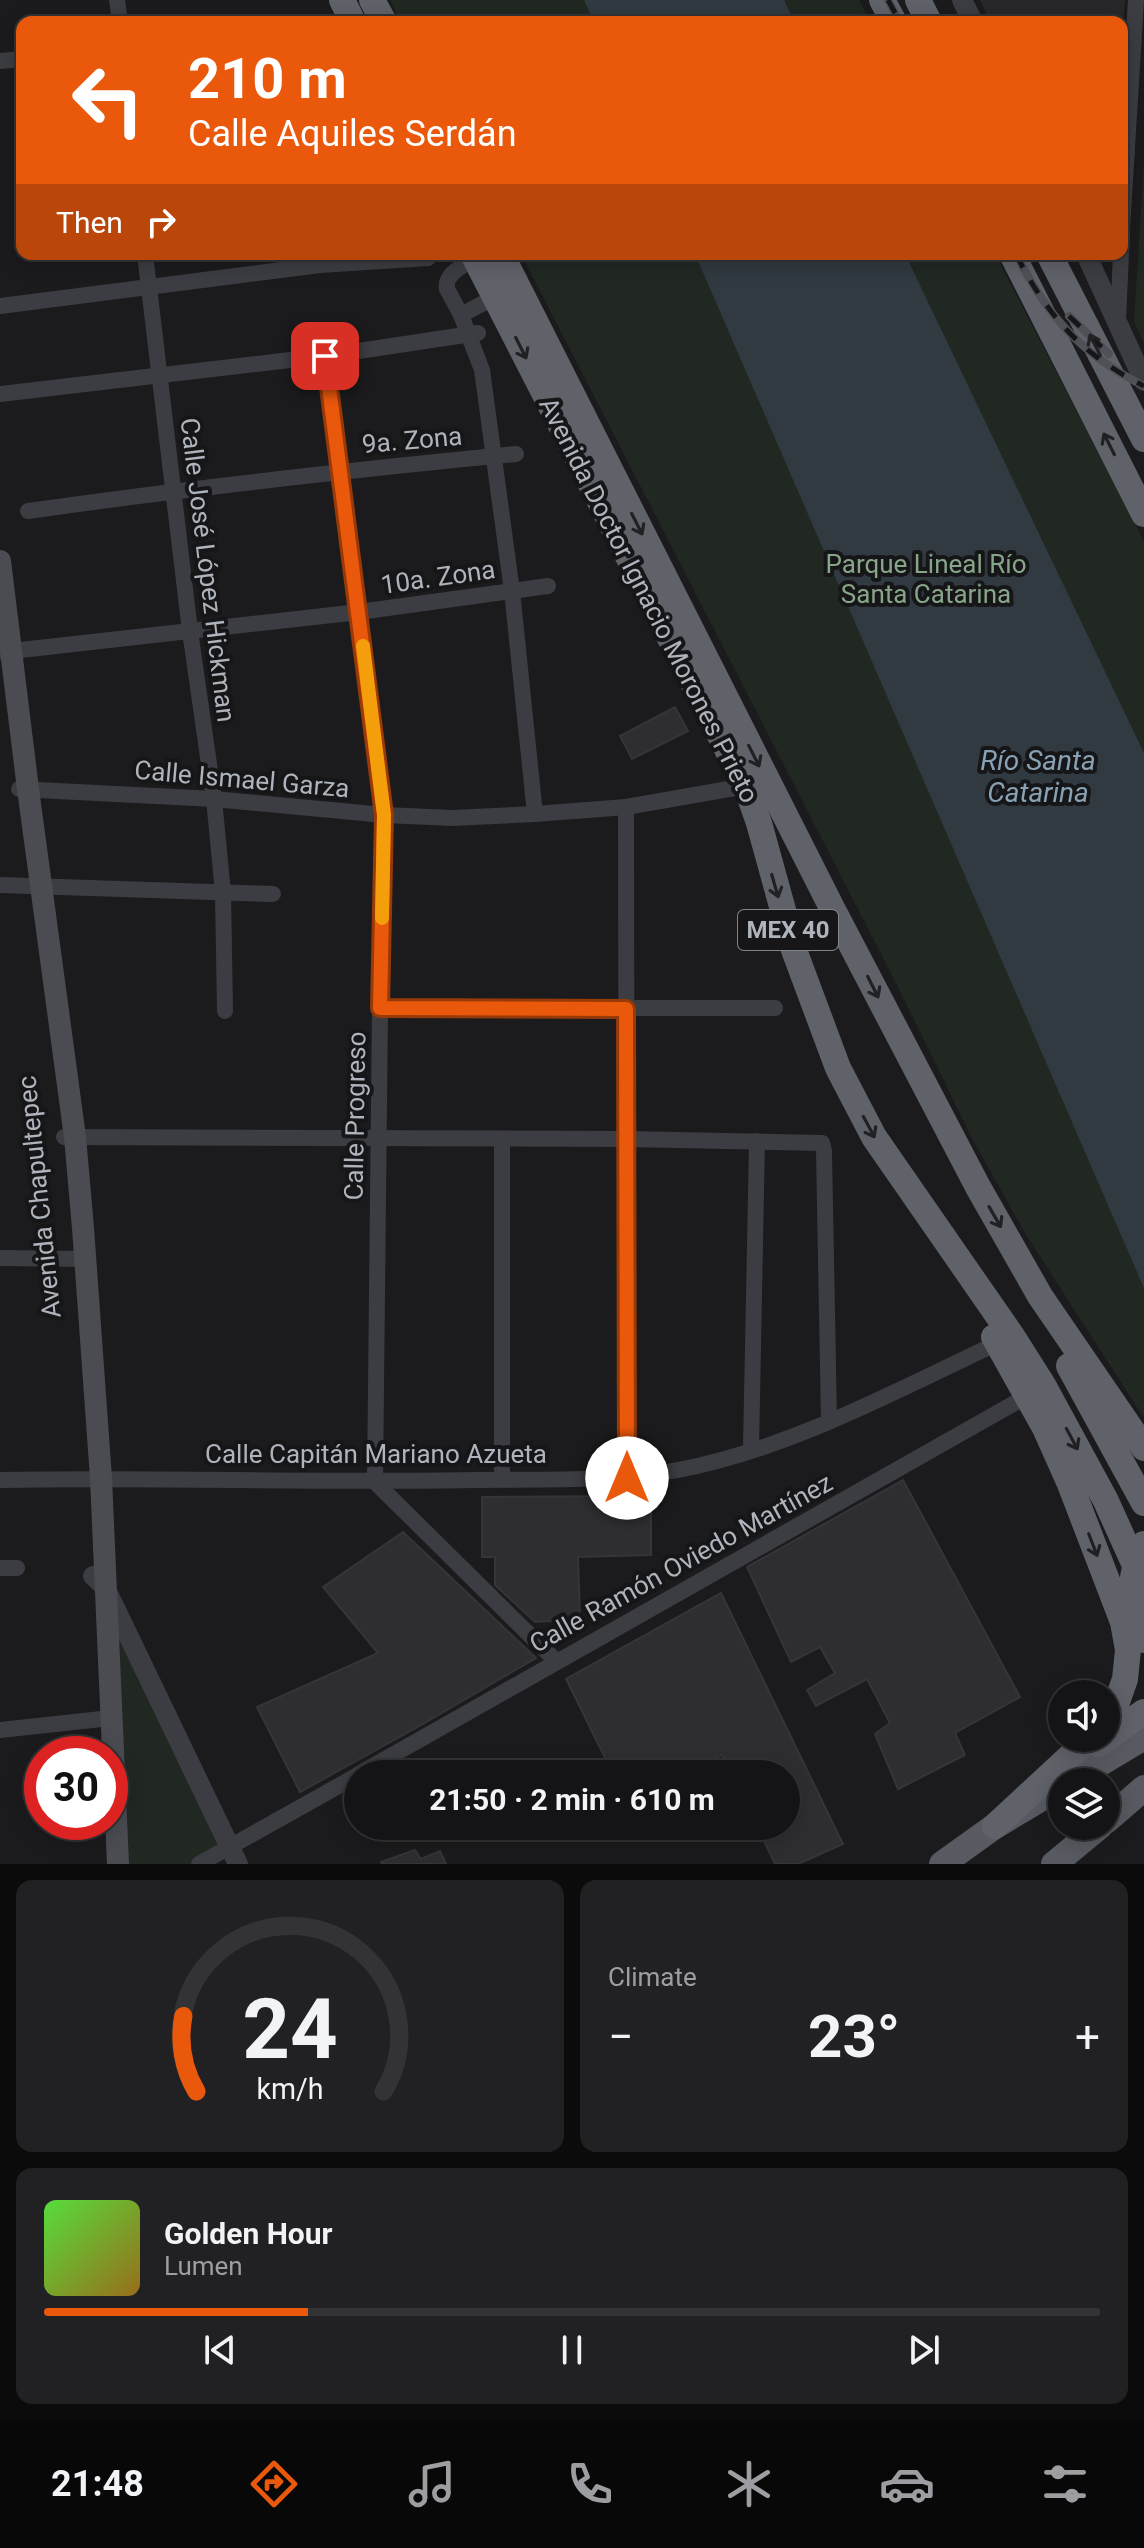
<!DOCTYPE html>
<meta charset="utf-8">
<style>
body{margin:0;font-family:Roboto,sans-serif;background:#212123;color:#f1f3f6;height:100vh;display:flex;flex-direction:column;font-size:30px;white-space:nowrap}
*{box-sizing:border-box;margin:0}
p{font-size:26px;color:#9d9ea1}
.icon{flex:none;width:44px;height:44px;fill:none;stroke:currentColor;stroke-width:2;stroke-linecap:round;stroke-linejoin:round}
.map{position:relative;height:1864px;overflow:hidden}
.details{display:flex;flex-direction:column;gap:16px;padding:16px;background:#0b0b0c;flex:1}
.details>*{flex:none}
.top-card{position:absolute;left:16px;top:16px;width:1112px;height:244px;border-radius:16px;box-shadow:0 4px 20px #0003,0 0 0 2px #333335;background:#ea580c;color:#fff;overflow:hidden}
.buttons{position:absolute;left:1048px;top:1680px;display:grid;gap:16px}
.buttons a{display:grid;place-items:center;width:72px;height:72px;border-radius:50%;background:#141416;box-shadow:0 4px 20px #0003,0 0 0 2px #333335;font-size:40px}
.speed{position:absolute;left:24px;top:1736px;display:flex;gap:16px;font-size:40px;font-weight:700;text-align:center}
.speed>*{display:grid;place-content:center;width:104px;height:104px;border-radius:50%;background:#141416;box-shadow:0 4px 20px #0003,0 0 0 2px #333335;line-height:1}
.speed .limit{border:12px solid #d22;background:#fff;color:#111}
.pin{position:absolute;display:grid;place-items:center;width:68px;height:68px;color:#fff;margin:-34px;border-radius:16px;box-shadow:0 4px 12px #0006}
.me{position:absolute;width:88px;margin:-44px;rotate:0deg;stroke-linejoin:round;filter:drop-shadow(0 0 6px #0008)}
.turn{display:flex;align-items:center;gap:28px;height:168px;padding:0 40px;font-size:36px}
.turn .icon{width:104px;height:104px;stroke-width:2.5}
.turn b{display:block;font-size:56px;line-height:68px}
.then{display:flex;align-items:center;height:76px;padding:0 40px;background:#0003;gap:16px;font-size:30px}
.big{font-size:60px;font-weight:700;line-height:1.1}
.details .tile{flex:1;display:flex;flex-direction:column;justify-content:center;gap:12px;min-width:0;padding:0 28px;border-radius:16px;background:#212123}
.details .dial{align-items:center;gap:0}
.dial svg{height:208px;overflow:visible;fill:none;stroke:#333335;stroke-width:7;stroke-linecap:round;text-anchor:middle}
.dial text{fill:#f1f3f6;stroke:none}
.song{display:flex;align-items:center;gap:24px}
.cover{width:96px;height:96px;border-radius:12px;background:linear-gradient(135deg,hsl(110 70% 55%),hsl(40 70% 35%))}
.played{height:8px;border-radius:4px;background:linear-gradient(90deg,#ea580c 25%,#333335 25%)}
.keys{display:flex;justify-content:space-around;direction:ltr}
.heat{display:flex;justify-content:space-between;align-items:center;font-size:44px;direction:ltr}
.details .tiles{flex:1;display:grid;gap:16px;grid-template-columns:1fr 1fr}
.tile:last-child{grid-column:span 2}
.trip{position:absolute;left:344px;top:1760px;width:456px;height:80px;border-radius:40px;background:#141416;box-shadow:0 4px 20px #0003,0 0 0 2px #333335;font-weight:700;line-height:80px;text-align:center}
.dock{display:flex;height:128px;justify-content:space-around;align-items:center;background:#080809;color:#9d9ea1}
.dock .icon{width:56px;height:56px}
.dock .selected{color:#ea580c}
.dock b{font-size:36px;color:#f1f3f6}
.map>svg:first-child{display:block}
.built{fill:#27272a}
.green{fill:#212822}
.water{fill:#313a41}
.building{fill:#2e2e31;stroke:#353539;stroke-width:2}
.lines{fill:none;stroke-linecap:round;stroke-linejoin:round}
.minor{stroke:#3c3d42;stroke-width:16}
.tertiary{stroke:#3c3d42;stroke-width:20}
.secondary{stroke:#4a4c52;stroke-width:22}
.primary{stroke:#585a61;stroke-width:26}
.trunk{stroke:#60626a;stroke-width:26}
.rail-casing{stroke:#4f5157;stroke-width:8}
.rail{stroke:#161618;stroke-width:5;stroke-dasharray:15;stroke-linecap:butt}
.trunk-bridge{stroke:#60626a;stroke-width:26}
.oneway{stroke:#212124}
.route-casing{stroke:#983908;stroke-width:20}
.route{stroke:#ea580c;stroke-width:14}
.slow{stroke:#f59e0b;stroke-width:14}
.labels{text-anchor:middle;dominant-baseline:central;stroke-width:8;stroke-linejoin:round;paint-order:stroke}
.shield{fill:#161618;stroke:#80848b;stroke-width:2}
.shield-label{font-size:24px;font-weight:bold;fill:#aeb3bc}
.street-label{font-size:26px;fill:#aeb3bc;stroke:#161618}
.park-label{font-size:26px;fill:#87a588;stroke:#161618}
.water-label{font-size:28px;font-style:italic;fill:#88a1b4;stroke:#161618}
</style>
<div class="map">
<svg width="1144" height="1864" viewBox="0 0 1144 1864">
<rect width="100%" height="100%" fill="#1b1b1d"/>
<!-- built -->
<polygon class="built" points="980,0 1125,0 1122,41 1122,22 991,22"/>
<!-- green -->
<g class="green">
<polygon points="390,0 859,0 870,22 401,22"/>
<polygon points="1144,159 1144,343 1134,322"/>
<polygon points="299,254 473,254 475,258 428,258 300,268"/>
<polygon points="521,254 995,254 1144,541 1144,1418 1025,1233 974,1142 894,979"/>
<polygon points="119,1616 231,1848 198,1864 118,1864"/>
</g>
<!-- water -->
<g class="water">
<polygon points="584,0 784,0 794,22 594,22"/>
<polygon points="695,254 905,254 1144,753 1144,1288"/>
</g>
<!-- building -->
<g class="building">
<polygon points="675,707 688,731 632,759 620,736"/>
<polygon points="903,1480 1020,1697 955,1733 965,1755 898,1789 875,1734 890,1723 867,1679 816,1706 807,1690 835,1673 820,1647 791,1662 747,1567"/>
<polygon points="651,1496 651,1555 578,1557 580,1619 535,1622 495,1585 495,1557 482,1557 482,1497"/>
<polygon points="403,1532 536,1658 423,1724 300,1792 257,1707 378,1653 323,1587"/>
<polygon points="721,1593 843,1844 798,1864 775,1864 757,1826 786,1826 786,1774 731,1774 722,1755 679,1774 613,1774 566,1679"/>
<polygon points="415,1850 421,1859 440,1851 446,1864 382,1864 381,1862"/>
</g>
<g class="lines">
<!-- minor -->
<g class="minor">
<polyline points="117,0 120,22"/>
<polyline points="0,61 22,59"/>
<polyline points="1122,228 1136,0"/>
<polyline points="145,254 190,631 214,799 223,893 225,1011"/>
<path d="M475,258C463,266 444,274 447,289L461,315L495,297"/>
<polyline points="0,306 320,265 428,258"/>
<polyline points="461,315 482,370 512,591 535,814"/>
<polyline points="1118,320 1121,254"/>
<polyline points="325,356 384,815 380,1008 375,1482 556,1661"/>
<polyline points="0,394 325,356 478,333"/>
<path d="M28,511C190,488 352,470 516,454"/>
<polyline points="3,652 359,612 548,586"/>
<polyline points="19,789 214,799 384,815 453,818 535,814 626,807 746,786"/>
<polyline points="626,807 627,1478"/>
<polyline points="0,885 273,894"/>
<polyline points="380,1008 775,1008"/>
<polyline points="64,1137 627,1139 822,1143 824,1151 829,1421"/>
<polyline points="502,1139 502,1479"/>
<polyline points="0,1258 86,1259"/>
<polyline points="751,1450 757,1141"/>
<path d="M0,1480C158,1477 315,1483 473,1480C541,1479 611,1482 678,1470C791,1449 901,1388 1004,1340"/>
<polyline points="0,1568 17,1568"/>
<polyline points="0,1730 111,1718"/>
<polyline points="359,1774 1027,1396"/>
<polyline points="199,1864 358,1775"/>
</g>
<!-- tertiary -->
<g class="tertiary">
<polyline points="962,0 973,22"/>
<polyline points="1122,159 1125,154"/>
<polyline points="1086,254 1144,381"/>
<polyline points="93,1576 105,1587 238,1864"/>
</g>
<!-- secondary -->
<polyline class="secondary" points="0,561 28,789 75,1137 83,1228 101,1478 118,1864"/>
<!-- primary -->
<g class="primary">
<polyline points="1069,1782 1144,1737"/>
<polyline points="1106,1821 1144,1788"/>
<polyline points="942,1864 995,1826 1062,1786"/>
<polyline points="1054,1864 1100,1826"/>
</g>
<!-- trunk -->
<g class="trunk">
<polyline points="342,0 353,22"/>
<polyline points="372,0 384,22"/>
<polyline points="882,0 894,22"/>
<polyline points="918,0 929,22"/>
<polyline points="473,254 746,786 759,823 794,950 838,1068 874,1137 1012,1336 1043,1385 1106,1501 1142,1581"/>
<polyline points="501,254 832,908 978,1187 1040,1296 1144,1448"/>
<polyline points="1012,254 1144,514"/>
<polyline points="1049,254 1144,439"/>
<polyline points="994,1337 1045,1428 1070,1484 1123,1622 1128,1650 1125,1679 1116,1705 1106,1721"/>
<polyline points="1069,1366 1144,1503"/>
<polyline points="1098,1744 1144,1712"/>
<polyline points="995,1826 1090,1738"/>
</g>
<defs>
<g id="rail">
<polyline points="888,0 900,22"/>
<path d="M1016,254C1047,316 1082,355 1144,386"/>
<polyline points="1069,316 1109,354"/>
</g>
</defs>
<!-- rail casing -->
<use href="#rail" class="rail-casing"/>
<!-- rail -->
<use href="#rail" class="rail"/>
<!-- trunk-bridge -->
<path class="trunk-bridge" d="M1144,1544C1126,1583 1130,1601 1144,1640"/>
</g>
<!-- one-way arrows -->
<defs><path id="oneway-shaft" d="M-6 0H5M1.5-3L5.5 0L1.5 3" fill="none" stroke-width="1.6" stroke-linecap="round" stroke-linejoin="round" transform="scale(2)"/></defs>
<g class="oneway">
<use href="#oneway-shaft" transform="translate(1095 345) rotate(-117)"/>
<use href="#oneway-shaft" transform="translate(521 348) rotate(63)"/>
<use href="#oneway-shaft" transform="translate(1109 444) rotate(-117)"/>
<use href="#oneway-shaft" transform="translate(637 524) rotate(63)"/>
<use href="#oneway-shaft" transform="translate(754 756) rotate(63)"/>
<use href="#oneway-shaft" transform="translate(775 886) rotate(74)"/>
<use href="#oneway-shaft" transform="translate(873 987) rotate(63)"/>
<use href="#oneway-shaft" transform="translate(869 1127) rotate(62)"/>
<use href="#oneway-shaft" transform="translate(995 1217) rotate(60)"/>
<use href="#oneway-shaft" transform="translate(1072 1439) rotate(62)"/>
<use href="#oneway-shaft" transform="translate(1093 1545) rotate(69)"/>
</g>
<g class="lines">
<defs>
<polyline id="route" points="325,356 384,815 380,1008 626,1009 627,1478"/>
</defs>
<!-- route casing -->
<use href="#route" class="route-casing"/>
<!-- route -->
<use href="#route" class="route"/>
<!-- slow -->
<polyline class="slow" points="363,646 384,815 382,918"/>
</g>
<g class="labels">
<!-- shield labels -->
<rect class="shield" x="738" y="910" width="100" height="40" rx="6"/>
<g class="shield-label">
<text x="788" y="930">MEX 40</text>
</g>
<!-- street labels -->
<g class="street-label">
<text transform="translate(412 440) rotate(-5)">9a. Zona</text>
<text transform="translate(208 570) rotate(83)">Calle José López Hickman</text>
<text transform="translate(438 577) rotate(-8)">10a. Zona</text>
<text transform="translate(649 600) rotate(63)">Avenida Doctor Ignacio Morones Prieto</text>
<text transform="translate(242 779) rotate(5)">Calle Ismael Garza</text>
<text transform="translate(355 1116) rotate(-89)">Calle Progreso</text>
<text transform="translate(39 1197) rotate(-96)">Avenida Chapultepec</text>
<text x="376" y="1454">Calle Capitán Mariano Azueta</text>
<text transform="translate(681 1563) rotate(-29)">Calle Ramón Oviedo Martínez</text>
</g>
<!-- park labels -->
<g class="park-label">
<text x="926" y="564">Parque Lineal Río<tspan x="926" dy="30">Santa Catarina</tspan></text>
</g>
<!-- water labels -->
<g class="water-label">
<text x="1038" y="760">Río Santa<tspan x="1038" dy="32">Catarina</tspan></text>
</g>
</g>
</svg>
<div class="buttons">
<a><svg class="icon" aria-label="sound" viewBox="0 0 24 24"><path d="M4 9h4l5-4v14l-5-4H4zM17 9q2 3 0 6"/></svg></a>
<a><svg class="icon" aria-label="layers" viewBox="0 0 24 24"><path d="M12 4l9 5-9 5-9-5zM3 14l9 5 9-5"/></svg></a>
</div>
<div class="speed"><div class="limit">30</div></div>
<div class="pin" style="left:325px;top:356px;background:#d93025"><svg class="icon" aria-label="arrive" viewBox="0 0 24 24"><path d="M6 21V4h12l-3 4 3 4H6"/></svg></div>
<svg class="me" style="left:627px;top:1478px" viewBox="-20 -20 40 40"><circle r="19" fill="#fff"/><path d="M0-13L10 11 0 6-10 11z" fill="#ea580c"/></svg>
<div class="trip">21:50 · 2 min · 610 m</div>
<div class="top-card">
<div class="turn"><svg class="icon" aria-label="left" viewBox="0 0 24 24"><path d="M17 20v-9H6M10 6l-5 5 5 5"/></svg><div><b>210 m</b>Calle Aquiles Serdán</div></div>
<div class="then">Then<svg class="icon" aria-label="right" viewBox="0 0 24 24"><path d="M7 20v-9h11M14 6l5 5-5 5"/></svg></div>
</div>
</div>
<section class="details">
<div class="tiles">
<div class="tile dial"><svg viewBox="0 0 100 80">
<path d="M14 69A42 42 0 1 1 86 69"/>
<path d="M14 69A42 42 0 0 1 9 40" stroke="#ea580c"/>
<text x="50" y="56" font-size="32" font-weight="700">24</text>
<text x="50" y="72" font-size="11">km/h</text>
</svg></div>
<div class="tile"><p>Climate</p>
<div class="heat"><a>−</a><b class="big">23°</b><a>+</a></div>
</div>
<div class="tile">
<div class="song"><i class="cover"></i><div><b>Golden Hour</b><p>Lumen</p></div></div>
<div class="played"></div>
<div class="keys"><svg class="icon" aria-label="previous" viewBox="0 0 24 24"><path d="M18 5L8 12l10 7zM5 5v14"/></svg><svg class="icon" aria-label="pause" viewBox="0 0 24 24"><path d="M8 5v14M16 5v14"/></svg><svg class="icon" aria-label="next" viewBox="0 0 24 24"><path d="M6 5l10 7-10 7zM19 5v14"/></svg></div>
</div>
</div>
</section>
<nav class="dock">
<b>21:48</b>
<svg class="icon selected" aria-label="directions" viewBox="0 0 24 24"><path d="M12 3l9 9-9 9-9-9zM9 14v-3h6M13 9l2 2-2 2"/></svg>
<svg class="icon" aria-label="music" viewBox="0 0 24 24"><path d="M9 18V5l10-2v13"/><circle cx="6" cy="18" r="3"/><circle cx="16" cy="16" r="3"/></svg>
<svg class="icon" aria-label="phone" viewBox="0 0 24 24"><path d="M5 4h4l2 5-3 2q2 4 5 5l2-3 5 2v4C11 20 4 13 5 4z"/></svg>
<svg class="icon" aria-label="climate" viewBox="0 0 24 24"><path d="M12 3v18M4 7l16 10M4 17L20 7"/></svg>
<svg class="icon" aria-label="car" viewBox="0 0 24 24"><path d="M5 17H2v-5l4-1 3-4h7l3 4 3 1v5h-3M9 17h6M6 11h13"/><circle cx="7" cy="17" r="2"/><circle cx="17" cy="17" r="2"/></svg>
<svg class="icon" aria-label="filters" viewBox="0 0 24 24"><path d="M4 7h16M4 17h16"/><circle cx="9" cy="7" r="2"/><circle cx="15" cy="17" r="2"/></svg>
</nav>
